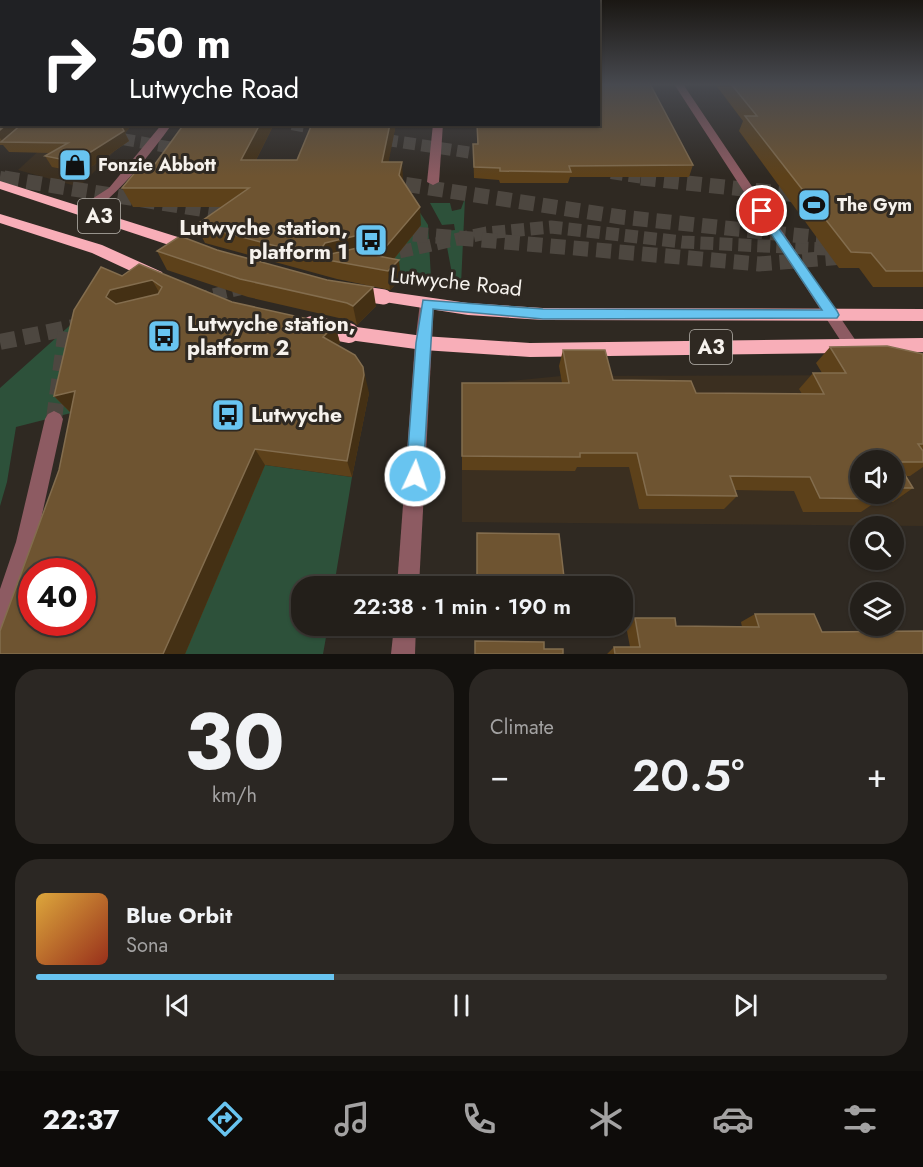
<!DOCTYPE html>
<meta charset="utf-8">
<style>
body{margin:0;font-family:Jost,sans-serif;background:#2b2723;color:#f1f3f6;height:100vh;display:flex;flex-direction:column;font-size:22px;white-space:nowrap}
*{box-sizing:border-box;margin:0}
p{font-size:20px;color:#a3a2a2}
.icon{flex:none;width:33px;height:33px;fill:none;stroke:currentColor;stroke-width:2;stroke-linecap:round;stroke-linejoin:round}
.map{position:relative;height:654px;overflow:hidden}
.sheet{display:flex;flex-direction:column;gap:15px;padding:15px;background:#13110e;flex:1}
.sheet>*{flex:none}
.hud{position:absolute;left:0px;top:0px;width:600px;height:126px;box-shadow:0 2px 4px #0004,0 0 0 2px #403d39;background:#202124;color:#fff;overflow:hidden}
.buttons{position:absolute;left:850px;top:450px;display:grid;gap:12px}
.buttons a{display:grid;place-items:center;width:54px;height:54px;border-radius:50%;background:#231f1a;box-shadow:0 2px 4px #0004,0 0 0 2px #403d39;font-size:30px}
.speed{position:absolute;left:18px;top:558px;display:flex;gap:12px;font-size:30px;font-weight:700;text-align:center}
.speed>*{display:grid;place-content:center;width:78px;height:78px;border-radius:50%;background:#231f1a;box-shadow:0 2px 4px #0004,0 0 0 2px #403d39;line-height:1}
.speed .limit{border:9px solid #d22;background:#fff;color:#111}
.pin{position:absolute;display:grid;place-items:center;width:51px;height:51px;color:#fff;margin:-26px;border:3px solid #fff;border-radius:50%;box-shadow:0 2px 6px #0007}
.me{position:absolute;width:66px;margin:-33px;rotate:3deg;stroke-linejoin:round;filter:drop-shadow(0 0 4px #0008)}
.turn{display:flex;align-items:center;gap:21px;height:126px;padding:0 30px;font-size:27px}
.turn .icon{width:78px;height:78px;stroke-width:2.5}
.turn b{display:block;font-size:42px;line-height:51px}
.big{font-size:45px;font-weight:600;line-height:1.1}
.sheet .card{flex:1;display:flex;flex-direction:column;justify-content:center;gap:9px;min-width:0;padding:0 21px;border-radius:24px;background:#2b2723}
.sheet .dial{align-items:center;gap:0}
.dial b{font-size:78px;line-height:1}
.song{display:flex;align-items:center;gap:18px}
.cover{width:72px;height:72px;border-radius:9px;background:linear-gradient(135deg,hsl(40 70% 55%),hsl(10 70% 35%))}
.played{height:6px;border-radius:3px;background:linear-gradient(90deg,#68c4f0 35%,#403d39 35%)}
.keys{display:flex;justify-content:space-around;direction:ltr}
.heat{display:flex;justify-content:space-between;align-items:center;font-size:33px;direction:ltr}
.sheet .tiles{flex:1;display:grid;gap:15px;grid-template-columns:1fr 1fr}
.card:last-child{grid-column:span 2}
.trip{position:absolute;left:291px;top:576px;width:342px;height:60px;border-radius:24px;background:#231f1a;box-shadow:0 2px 4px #0004,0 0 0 2px #403d39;font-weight:600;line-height:60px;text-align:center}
.tab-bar{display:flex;height:96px;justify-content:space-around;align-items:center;background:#0e0c0a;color:#a3a2a2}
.tab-bar .icon{width:42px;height:42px}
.tab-bar .selected{color:#68c4f0}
.tab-bar b{font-size:27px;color:#f1f3f6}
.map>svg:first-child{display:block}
.commercial{fill:#3b2f20;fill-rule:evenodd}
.green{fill:#2d513a}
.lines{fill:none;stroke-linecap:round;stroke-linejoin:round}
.minor-tunnel-far1{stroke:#4d4740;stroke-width:13;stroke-dasharray:13 6;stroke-linecap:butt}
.minor-tunnel{stroke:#4d4740;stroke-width:16;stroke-dasharray:16 8;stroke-linecap:butt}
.highway-tunnel-far1{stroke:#4d4740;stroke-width:12;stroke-dasharray:12 6;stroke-linecap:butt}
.highway-tunnel{stroke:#4d4740;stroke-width:15;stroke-dasharray:15 8;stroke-linecap:butt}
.minor{fill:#8d5b62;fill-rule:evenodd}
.highway{fill:#f8aeb8;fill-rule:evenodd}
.highway-bridge-far1{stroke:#f8aeb8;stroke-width:15}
.highway-bridge{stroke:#f8aeb8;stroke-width:20}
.wall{fill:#5d411a;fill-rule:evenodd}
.shaded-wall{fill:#443014}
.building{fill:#6e5431;stroke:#836d4e;stroke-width:1.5;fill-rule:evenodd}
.route{fill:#68c4f0;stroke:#447f9c;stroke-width:1.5}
.labels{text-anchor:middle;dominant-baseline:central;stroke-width:6;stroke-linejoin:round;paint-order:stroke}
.far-poi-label{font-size:18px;font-weight:bold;fill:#f6f2ed;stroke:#2f2922;text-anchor:start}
.shield{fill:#2f2922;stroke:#bab6b0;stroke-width:1.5}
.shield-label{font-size:20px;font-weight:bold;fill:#f6f2ed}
.poi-label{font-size:21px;font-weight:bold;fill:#f6f2ed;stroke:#2f2922;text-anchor:start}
.street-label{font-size:21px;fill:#f6f2ed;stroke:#2f2922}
</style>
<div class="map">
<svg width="923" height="654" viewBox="0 0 923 654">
<rect width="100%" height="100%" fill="#2f2922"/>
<!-- commercial -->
<g class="commercial">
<polygon points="44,146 120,146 83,183 72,185 18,170"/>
<path d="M891,375L923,387V526L462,522V392L482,384L561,376ZM861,460H894V494H861Z"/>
</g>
<!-- green -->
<g class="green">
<polygon points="465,198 461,285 453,279 444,231 455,230 454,224 442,225 430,203 450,203 452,211 461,209"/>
<polygon points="417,208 428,225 431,278 401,279 381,275"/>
<polygon points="114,286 71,413 16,427 7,482 0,506 0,388"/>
<polygon points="265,465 352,477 334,586 302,586 302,626 328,626 323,654 152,654"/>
</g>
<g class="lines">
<!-- minor-tunnel-far1 -->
<g class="minor-tunnel-far1">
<polyline points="381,256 486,233 551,227 682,242 845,250"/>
<polyline points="195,299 248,287"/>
</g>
<!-- minor-tunnel -->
<g class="minor-tunnel">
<polyline points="195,299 198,298"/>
<polyline points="0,342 88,324"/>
<polyline points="54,419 66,329"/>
</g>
<!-- highway-tunnel-far1 -->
<g class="highway-tunnel-far1">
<polyline points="292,124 334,132"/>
<polyline points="105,136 190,151"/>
<polyline points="368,137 498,157"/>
<polyline points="611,173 650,179"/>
<polyline points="0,177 13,179"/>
</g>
<!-- highway-tunnel -->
<g class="highway-tunnel">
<polyline points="4,178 237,215"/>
<polyline points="641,178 807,196"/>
<polyline points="383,181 621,217 841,240"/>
<polyline points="390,232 759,264 855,256"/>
</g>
<!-- minor -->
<g class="minor">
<polygon points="674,84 683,84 856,341 859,345 856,349 846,349"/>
<path d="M162,124H172C158,144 102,219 78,214V208L109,188Z"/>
<polygon points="433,124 443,124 439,182 433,185 427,182"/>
<polygon points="427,298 434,303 419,586 397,586 415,343 420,303"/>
<polygon points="54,411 60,414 63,419 36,542 11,623 8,631 0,634 0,589 16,542 45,419 48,414"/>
<polygon points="394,626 416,626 415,654 391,654"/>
</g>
<!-- highway -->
<g class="highway">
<polygon points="0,181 200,244 203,248 195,253 190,252 0,189"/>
<polygon points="0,214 102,245 162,272 164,276 162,280 150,280 92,253 0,223"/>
<polygon points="384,291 468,303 543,308 923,309 923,321 543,320 468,315 378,301 375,297 378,293"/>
<polygon points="349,326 423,336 530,343 923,338 923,352 530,357 423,350 349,340 343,338 340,333 343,328"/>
</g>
<!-- highway-bridge-far1 -->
<polyline class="highway-bridge-far1" points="351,292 384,297"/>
<!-- highway-bridge -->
<polyline class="highway-bridge" points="312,326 349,333"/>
</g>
<!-- wall -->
<g class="wall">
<polygon points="0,84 2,124 129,124 130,127 125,133 129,141 82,173 52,167 45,156 51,153 9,152 3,145 0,145"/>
<polygon points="715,84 923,84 923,287 873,287 859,268 839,268 739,131 743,121"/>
<polygon points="184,124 274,124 256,160 297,160 312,124 396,124 388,162 403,181 421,225 394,259 401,279 390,290 337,279 205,243 196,225 222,207 133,207 122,188 155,164"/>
<polygon points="477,124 598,124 693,165 689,177 570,177 568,183 500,183 499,180 474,178 473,144 477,144"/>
<polygon points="217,250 376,306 357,325 352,321 248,297 167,270 157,251"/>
<polygon points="139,264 232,302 335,325 340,343 338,345 369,393 352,477 265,465 185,654 0,654 59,470 71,413 54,396 122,276"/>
<path d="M830,347L923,354V467L910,476H906L913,488L893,502H876L861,512H803L794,491L735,490L737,496L724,509H639L629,467H577L575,471L462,470V383H562L559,366L563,350L613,380L696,393L802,394L799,389L813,373H822L816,363ZM894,460V494H861Z"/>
<polygon points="755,614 822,632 923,654 607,654 614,647 630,647 626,626 635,618 676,626 742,627 741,622"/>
</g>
<!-- shaded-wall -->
<g class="shaded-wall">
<polygon points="7,124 30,124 3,142 0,138 0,130"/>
<polygon points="120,124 129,124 130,127 125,133 129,141 82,173 75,162"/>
<polygon points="260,124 274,124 247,178 241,160"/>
<polygon points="390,124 396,124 385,180 382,162"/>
<polygon points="402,162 403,180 401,193 399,175"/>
<polygon points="420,207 421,225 385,270 378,256"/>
<polygon points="372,232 375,251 333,261 321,249 325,243"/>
<polygon points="399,260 401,279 390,290 388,271"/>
<polygon points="152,280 163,299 122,309 106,297 110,290"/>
<polygon points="373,287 376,306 357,325 353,306"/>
<polygon points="335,325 340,343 328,355 323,337"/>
<polygon points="363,367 369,393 352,477 347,461"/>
<polygon points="75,391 71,413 54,396"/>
<polygon points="255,449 265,465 185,654 163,654"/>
</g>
<!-- building -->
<g class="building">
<polygon points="0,84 2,84 2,124 7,124 0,130"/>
<polygon points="598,84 650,84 693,165 569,166 571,172 500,171 500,168 474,167 473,144 478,144 477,124 598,124"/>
<polygon points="731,84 923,84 923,271 886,271 871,253 851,252 745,116 757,116"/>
<polygon points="22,124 120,124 124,131 75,162 45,156 68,143 1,142"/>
<path d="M184,124H260L241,160H297L312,124H390L382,162H402L399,175L420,207L378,256L399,260L388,271L333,261L196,225L249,188H122L142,164H155ZM372,232L380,234L382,239L379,243L331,254L321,249L325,243Z"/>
<polygon points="180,236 217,250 327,280 373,287 353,306 347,303 240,279 157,251"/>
<path d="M139,264L232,302L335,325L323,337L355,355L363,367L364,375L347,461L255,449L163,654H0V631L59,470L75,391L54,396L74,310L101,267L122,276ZM152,280L162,287L158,294L116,304L106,297L110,290ZM32,572H82V622H32Z"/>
<polygon points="887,346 923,354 923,444 918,444 923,451 923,462 897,462 913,488 894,488 894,460 861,460 861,494 877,494 880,499 820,498 810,477 730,476 737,496 647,495 637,453 580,453 580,457 462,456 462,383 569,383 563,350 605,350 613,380 691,381 696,393 824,394 813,373 846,373 830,347"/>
<polygon points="477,533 559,534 565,586 477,586"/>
<polygon points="755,614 814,614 822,632 923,631 923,654 615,654 614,647 640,647 635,618 675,618 676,626 759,627"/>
<polygon points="475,641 544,642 544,649 563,649 563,654 475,654"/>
</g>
<!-- sky -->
<linearGradient id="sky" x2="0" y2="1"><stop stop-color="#1a1713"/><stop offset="0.48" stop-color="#47494f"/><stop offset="1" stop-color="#47494f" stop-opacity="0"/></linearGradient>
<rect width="923" height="176" fill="url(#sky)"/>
<!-- route -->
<polygon class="route" points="762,208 765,209 837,311 839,315 837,318 543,319 433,309 423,476 421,481 415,484 409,481 406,476 416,343 423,300 543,309 822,310 756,211"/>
<!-- icons -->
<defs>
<symbol id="shop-square" viewBox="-11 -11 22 22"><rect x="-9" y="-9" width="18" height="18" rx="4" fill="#68c4f0" stroke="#2f2922"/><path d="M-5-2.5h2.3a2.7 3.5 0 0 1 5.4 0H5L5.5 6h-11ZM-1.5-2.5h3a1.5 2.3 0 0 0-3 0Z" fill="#111"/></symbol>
<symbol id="stadium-square" viewBox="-11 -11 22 22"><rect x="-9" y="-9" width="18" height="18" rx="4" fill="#68c4f0" stroke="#2f2922"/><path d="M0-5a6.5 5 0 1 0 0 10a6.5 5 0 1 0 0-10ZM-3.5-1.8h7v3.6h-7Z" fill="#111"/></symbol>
<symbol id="bus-square" viewBox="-11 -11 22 22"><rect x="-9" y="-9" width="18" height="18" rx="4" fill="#68c4f0" stroke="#2f2922"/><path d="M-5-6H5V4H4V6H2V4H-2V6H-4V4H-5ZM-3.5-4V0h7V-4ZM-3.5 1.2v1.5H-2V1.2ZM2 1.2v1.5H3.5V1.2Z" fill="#111"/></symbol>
</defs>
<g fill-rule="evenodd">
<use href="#shop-square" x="56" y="146" width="38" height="38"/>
<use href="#stadium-square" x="795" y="186" width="38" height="38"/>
<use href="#bus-square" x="352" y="221" width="38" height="38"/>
<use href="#bus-square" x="145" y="317" width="38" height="38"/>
<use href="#bus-square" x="209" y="396" width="38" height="38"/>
</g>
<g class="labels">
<!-- far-poi labels -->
<g class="far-poi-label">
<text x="98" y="165">Fonzie Abbott</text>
<text x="837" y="205">The Gym</text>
</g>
<!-- shield labels -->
<g class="shield">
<rect x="78" y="199" width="42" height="34" rx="4.5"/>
<rect x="690" y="330" width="42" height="34" rx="4.5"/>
</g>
<g class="shield-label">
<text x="99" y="216">A3</text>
<text x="711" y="347">A3</text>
</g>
<!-- poi labels -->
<g class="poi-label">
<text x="348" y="228" text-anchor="end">Lutwyche station,<tspan x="348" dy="24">platform 1</tspan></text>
<text x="187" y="324">Lutwyche station,<tspan x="187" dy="24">platform 2</tspan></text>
<text x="251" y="415">Lutwyche</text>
</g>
<!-- street labels -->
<g class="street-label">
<text transform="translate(456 282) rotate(6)">Lutwyche Road</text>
</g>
</g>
</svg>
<div class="buttons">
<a><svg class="icon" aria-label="sound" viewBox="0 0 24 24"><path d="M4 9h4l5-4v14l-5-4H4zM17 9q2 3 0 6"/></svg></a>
<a><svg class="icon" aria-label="search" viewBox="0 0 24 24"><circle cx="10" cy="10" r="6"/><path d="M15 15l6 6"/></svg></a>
<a><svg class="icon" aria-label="layers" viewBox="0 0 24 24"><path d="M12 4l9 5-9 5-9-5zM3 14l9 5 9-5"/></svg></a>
</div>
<div class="speed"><div class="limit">40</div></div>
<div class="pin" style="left:762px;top:211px;background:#d93025"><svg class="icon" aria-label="arrive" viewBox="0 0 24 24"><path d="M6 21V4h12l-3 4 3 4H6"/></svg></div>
<svg class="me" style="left:415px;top:476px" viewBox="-20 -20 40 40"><circle r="17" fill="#68c4f0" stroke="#fff" stroke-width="3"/><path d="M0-11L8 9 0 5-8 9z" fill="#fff"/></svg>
<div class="trip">22:38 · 1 min · 190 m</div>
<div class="hud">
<div class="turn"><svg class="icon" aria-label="right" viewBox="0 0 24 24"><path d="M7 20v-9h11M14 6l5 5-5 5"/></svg><div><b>50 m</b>Lutwyche Road</div></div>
</div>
</div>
<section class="sheet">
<div class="tiles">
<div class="card dial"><b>30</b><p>km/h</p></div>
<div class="card"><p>Climate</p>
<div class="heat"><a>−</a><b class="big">20.5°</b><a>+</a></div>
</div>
<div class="card">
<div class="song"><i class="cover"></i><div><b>Blue Orbit</b><p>Sona</p></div></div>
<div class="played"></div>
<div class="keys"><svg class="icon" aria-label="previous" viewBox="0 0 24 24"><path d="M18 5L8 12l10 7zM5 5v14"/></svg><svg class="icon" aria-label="pause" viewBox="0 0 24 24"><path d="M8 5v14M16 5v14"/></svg><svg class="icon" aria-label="next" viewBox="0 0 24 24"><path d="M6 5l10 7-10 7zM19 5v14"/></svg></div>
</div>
</div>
</section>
<nav class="tab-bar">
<b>22:37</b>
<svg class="icon selected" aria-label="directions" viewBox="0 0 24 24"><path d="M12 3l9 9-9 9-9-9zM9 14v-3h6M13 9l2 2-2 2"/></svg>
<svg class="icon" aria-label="music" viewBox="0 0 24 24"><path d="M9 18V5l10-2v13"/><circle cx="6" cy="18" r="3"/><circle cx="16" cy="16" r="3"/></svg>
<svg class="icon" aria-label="phone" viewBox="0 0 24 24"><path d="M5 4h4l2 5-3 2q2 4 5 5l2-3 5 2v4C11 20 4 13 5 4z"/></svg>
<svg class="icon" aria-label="climate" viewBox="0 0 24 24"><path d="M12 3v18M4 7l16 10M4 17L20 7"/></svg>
<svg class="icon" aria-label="car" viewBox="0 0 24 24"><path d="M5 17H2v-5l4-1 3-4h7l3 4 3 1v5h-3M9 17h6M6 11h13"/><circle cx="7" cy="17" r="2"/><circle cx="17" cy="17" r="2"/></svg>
<svg class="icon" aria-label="filters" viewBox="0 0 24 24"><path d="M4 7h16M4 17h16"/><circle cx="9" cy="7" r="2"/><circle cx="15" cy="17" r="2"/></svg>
</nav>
